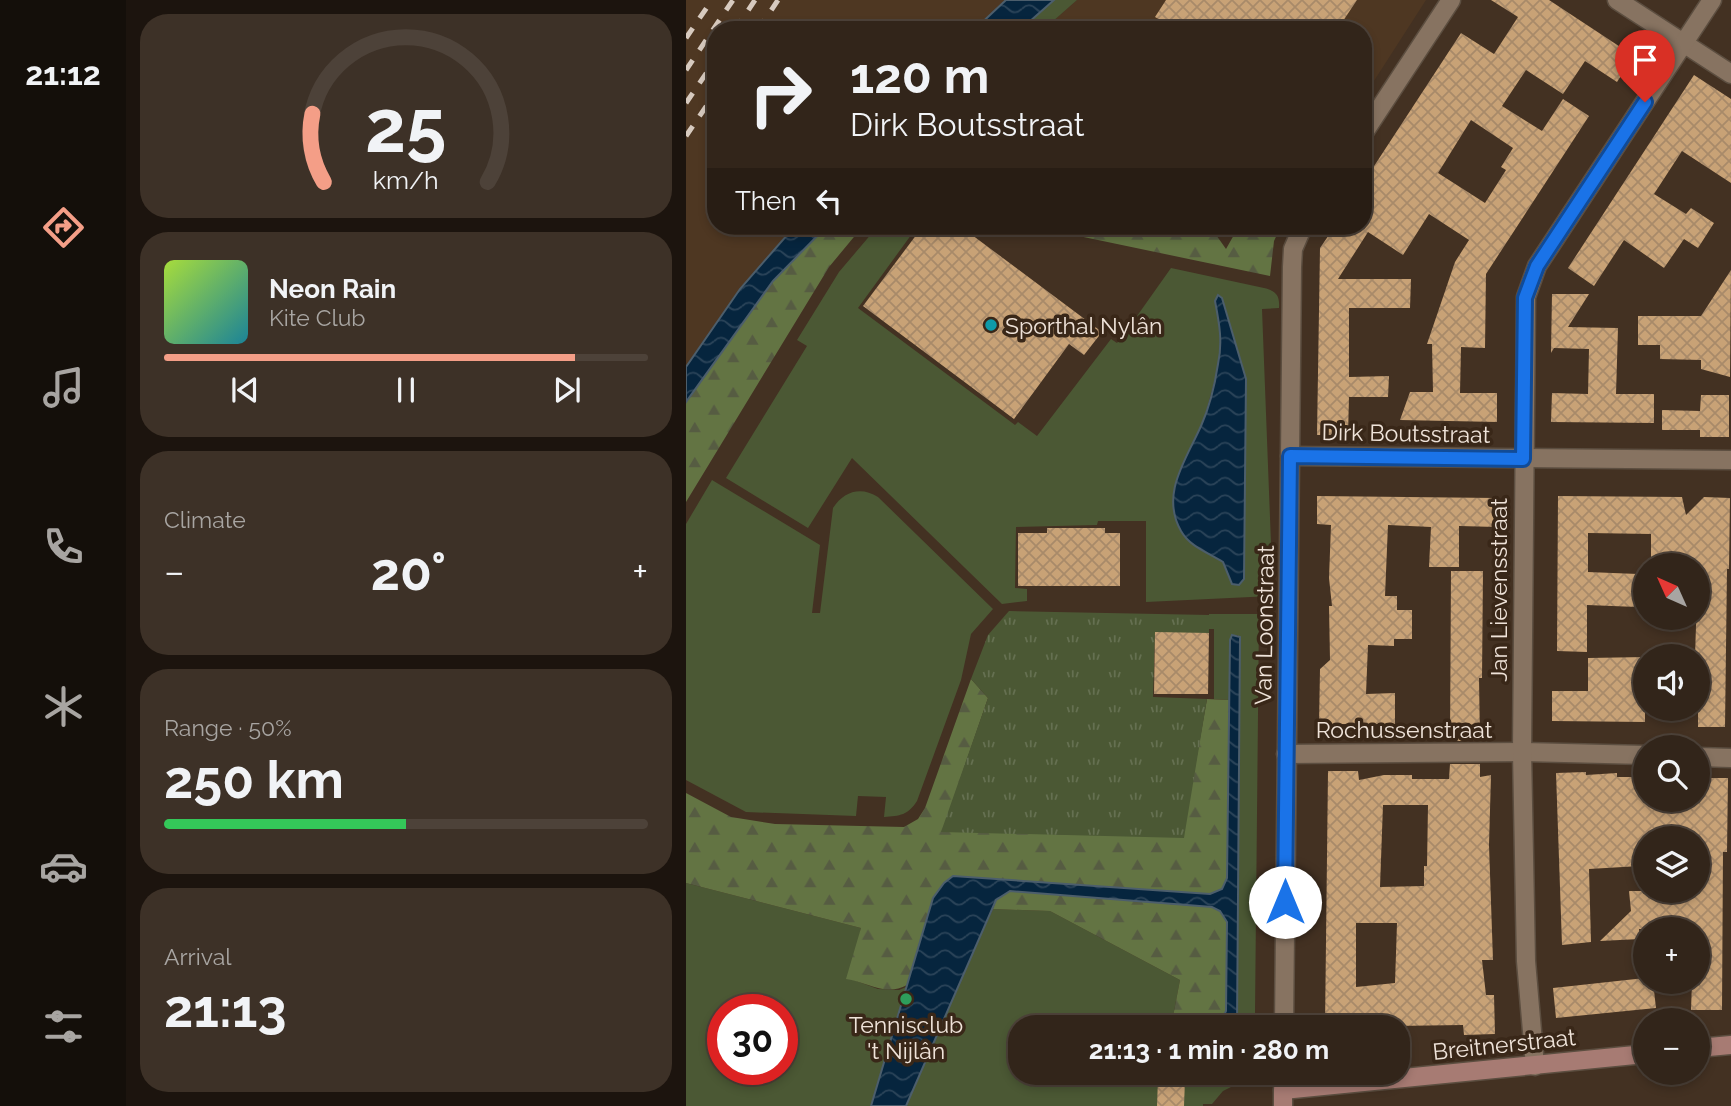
<!DOCTYPE html>
<meta charset="utf-8">
<style>
body{margin:0;font-family:Raleway,sans-serif;background:#3d3127;color:#f1f3f6;height:100vh;display:flex;flex-direction:column;font-size:26px;white-space:nowrap}
*{box-sizing:border-box;margin:0}
p{font-size:23px;color:#a8a5a2}
.icon{flex:none;width:38px;height:38px;fill:none;stroke:currentColor;stroke-width:2;stroke-linecap:round;stroke-linejoin:round}
.map{position:relative;flex:1;overflow:hidden}
.details{display:flex;flex-direction:column;gap:14px;padding:14px;background:#1c140e;width:560px}
.details>*{flex:none}
.banner{position:absolute;left:21px;top:21px;width:665px;height:214px;border-radius:28px;box-shadow:0 4px 10px #0003,0 0 0 2px #4d4239;background:#32251a;color:#f1f3f6;overflow:hidden}
.needle{width:46px;rotate:315deg}
.controls{position:absolute;left:947px;top:553px;display:grid;gap:14px}
.controls a{display:grid;place-items:center;width:77px;height:77px;border-radius:50%;background:#32251a;box-shadow:0 4px 10px #0003,0 0 0 2px #4d4239;font-size:35px}
.speed{position:absolute;left:21px;top:994px;display:flex;gap:14px;font-size:35px;font-weight:700;text-align:center}
.speed>*{display:grid;place-content:center;width:91px;height:91px;border-radius:50%;background:#32251a;box-shadow:0 4px 10px #0003,0 0 0 2px #4d4239;line-height:1}
.speed .limit{border:10px solid #d22;background:#fff;color:#111}
.pin{position:absolute;display:grid;place-items:center;width:60px;height:60px;color:#fff;margin:-72px -30px;border-radius:50% 50% 50% 0;rotate:-45deg;box-shadow:0 0 7px #0007}
.pin .icon{rotate:45deg}
.me{position:absolute;width:77px;margin:-38px;rotate:0deg;stroke-linejoin:round;filter:drop-shadow(0 0 5px #0008)}
.turn{display:flex;align-items:center;gap:24px;height:147px;padding:0 28px;font-size:32px}
.turn .icon{width:91px;height:91px;stroke-width:2.5}
.turn b{display:block;font-size:49px;line-height:60px}
.then{display:flex;align-items:center;height:66px;padding:0 28px;background:#0003;gap:14px;font-size:26px}
.big{font-size:52px;font-weight:700;line-height:1.1}
.details .card{flex:1;display:flex;flex-direction:column;justify-content:center;gap:10px;min-width:0;padding:0 24px;border-radius:28px;background:#3d3127}
.details .dial{align-items:center;gap:0}
.dial svg{height:182px;overflow:visible;fill:none;stroke:#4d4239;stroke-width:7;stroke-linecap:round;text-anchor:middle}
.dial text{fill:#f1f3f6;stroke:none}
.song{display:flex;align-items:center;gap:21px}
.cover{width:84px;height:84px;border-radius:10px;background:linear-gradient(135deg,hsl(80 70% 55%),hsl(190 70% 35%))}
.played{height:7px;border-radius:4px;background:linear-gradient(90deg,#f49e87 85%,#4d4239 85%)}
.keys{display:flex;justify-content:space-around;direction:ltr}
.heat{display:flex;justify-content:space-between;align-items:center;font-size:38px;direction:ltr}
.charge{height:10px;border-radius:5px;background:linear-gradient(90deg,#34c759 50%,#4d4239 0)}
.trip{position:absolute;left:322px;top:1015px;width:402px;height:70px;border-radius:28px;background:#32251a;box-shadow:0 4px 10px #0003,0 0 0 2px #4d4239;font-weight:700;line-height:70px;text-align:center}
main{display:flex;flex:1;min-height:0}
.dock{display:flex;flex-direction:column;width:126px;justify-content:space-around;align-items:center;background:#140f0a;color:#a8a5a2}
.dock .icon{width:49px;height:49px}
.dock .on{color:#f49e87}
.dock b{font-size:32px;color:#f1f3f6}
.map>svg:first-child{display:block}
.built{fill:#4e3722}
.green{fill:#4b5834;fill-rule:evenodd}
.forest{fill:url(#forest-firs)}
.park{fill:url(#park-tufts)}
.water{fill:url(#water-waves);stroke:#4c5e6c;stroke-width:2}
.building{fill:url(#building-cross-hatch);fill-rule:evenodd}
.lines{fill:none;stroke-linecap:round;stroke-linejoin:round}
.street-casing{stroke:#5c4e40;stroke-width:21}
.secondary-casing{stroke:#5c4e40;stroke-width:21}
.street{stroke:#877361;stroke-width:18}
.secondary{stroke:#a77b73;stroke-width:18}
.rail{stroke:#d7cabf;stroke-width:5;stroke-dasharray:12 12;stroke-linecap:butt}
.route-casing{stroke:#114b97;stroke-width:18}
.route{stroke:#1a73e8;stroke-width:12}
.culture-dot{fill:#0f9aa8;stroke:#392718;stroke-width:2.5}
.leisure-dot{fill:#2e9e5b;stroke:#392718;stroke-width:2.5}
.labels{text-anchor:middle;dominant-baseline:central;stroke-width:7;stroke-linejoin:round;paint-order:stroke}
.poi-label{font-size:23px;fill:#efe3d9;stroke:#392718;text-anchor:start}
.street-label{font-size:23px;fill:#efe3d9;stroke:#392718}
</style>
<main>
<nav class="dock">
<b>21:12</b>
<svg class="icon on" aria-label="directions" viewBox="0 0 24 24"><path d="M12 3l9 9-9 9-9-9zM9 14v-3h6M13 9l2 2-2 2"/></svg>
<svg class="icon" aria-label="music" viewBox="0 0 24 24"><path d="M9 18V5l10-2v13"/><circle cx="6" cy="18" r="3"/><circle cx="16" cy="16" r="3"/></svg>
<svg class="icon" aria-label="phone" viewBox="0 0 24 24"><path d="M5 4h4l2 5-3 2q2 4 5 5l2-3 5 2v4C11 20 4 13 5 4z"/></svg>
<svg class="icon" aria-label="climate" viewBox="0 0 24 24"><path d="M12 3v18M4 7l16 10M4 17L20 7"/></svg>
<svg class="icon" aria-label="car" viewBox="0 0 24 24"><path d="M5 17H2v-5l4-1 3-4h7l3 4 3 1v5h-3M9 17h6M6 11h13"/><circle cx="7" cy="17" r="2"/><circle cx="17" cy="17" r="2"/></svg>
<svg class="icon" aria-label="filters" viewBox="0 0 24 24"><path d="M4 7h16M4 17h16"/><circle cx="9" cy="7" r="2"/><circle cx="15" cy="17" r="2"/></svg>
</nav>
<section class="details">
<div class="card dial"><svg viewBox="0 0 100 80">
<path d="M14 69A42 42 0 1 1 86 69"/>
<path d="M14 69A42 42 0 0 1 9 39" stroke="#f49e87"/>
<text x="50" y="56" font-size="32" font-weight="700">25</text>
<text x="50" y="72" font-size="11">km/h</text>
</svg></div>
<div class="card">
<div class="song"><i class="cover"></i><div><b>Neon Rain</b><p>Kite Club</p></div></div>
<div class="played"></div>
<div class="keys"><svg class="icon" aria-label="previous" viewBox="0 0 24 24"><path d="M18 5L8 12l10 7zM5 5v14"/></svg><svg class="icon" aria-label="pause" viewBox="0 0 24 24"><path d="M8 5v14M16 5v14"/></svg><svg class="icon" aria-label="next" viewBox="0 0 24 24"><path d="M6 5l10 7-10 7zM19 5v14"/></svg></div>
</div>
<div class="card"><p>Climate</p>
<div class="heat"><a>−</a><b class="big">20°</b><a>+</a></div>
</div>
<div class="card"><p>Range · 50%</p><b class="big">250 km</b><div class="charge"></div></div>
<div class="card"><p>Arrival</p><b class="big">21:13</b></div>
</section>
<div class="map">
<svg width="1045" height="1106" viewBox="0 0 1045 1106">
<defs>
<pattern id="forest-firs" width="22" height="20" patternUnits="userSpaceOnUse" patternTransform="scale(1.75)"><rect width="22" height="20" fill="#637443"/><path d="M5 1l3.5 6h-7zM16 11l3.5 6h-7z" fill="#565c42"/></pattern>
<pattern id="park-tufts" width="24" height="20" patternUnits="userSpaceOnUse" patternTransform="scale(1.75)"><rect width="24" height="20" fill="#4b5834"/><path d="M3 7l-1-3M5 7V3M7 7l1-3M15 17l-1-3M17 17v-4M19 17l1-3" fill="none" stroke="#657051"/></pattern>
<pattern id="water-waves" width="16" height="10" patternUnits="userSpaceOnUse" patternTransform="scale(1.75)"><rect width="16" height="10" fill="#06253e"/><path d="M0 5q4-4 8 0t8 0" fill="none" stroke="#2b4459"/></pattern>
<pattern id="building-cross-hatch" width="8" height="8" patternUnits="userSpaceOnUse" patternTransform="scale(1.75)"><rect width="8" height="8" fill="#c8a276"/><path d="M0 0l8 8M0 8l8-8" fill="none" stroke="#a88a69"/></pattern>
</defs>
<rect width="100%" height="100%" fill="#433122"/>
<!-- built -->
<g class="built">
<polygon points="0,0 320,0 288,30 30,30 30,226 109,226 54,289 0,367"/>
<polygon points="391,0 740,0 677,98 677,30 357,30"/>
</g>
<!-- green -->
<g class="green">
<polygon points="368,0 391,0 357,30 334,30"/>
<path d="M192,226H222L228,231L172,308L329,425L332,422L351,436L425,339L431,343L439,333L485,268L578,288C590,291 594,295 593,308L576,309L587,596L460,602V521H412L411,525L330,527L329,588L341,589V601L316,604L166,458L122,528L40,478L121,346L111,340L153,272ZM533,295L536,298L560,379L558,578L555,583L546,584L537,562L515,550L496,534L498,464L517,423L533,364L535,339L529,301Z"/>
<path d="M26,480L134,545L126,613H134L147,508C158,491 175,486 192,497L307,609L285,634L275,680L231,801C222,815 214,816 198,817L200,797L172,796L170,816L60,812L0,780V524Z"/>
<polygon points="523,614 573,614 569,1014 585,1015 585,1027 551,1027 552,635 547,635 544,640 543,700 528,699 528,629 523,629"/>
<path d="M0,883L175,928L165,979L192,989L213,990L283,961L307,909L364,911L494,980L485,1027H334V1073H522V1081L553,1083L537,1091L526,1104H517V1106H0ZM37,1010H96V1069H37Z"/>
</g>
<!-- forest -->
<g class="forest">
<polygon points="141,226 177,226 143,267 0,502 0,402 87,281"/>
<polygon points="345,226 506,226 528,232 540,249 553,226 595,226 588,241 584,276"/>
<path d="M285,679L302,698L256,832L501,813L521,699L543,700L541,878L536,889L524,894L267,876L247,898L221,985C200,997 181,982 160,979L175,928L0,883V793L45,817L89,824L218,827L232,819L239,808Z"/>
<polygon points="324,891 526,907 534,911 541,922 540,1011 532,1027 485,1027 494,980 364,911 307,909 310,900"/>
</g>
<!-- park -->
<polygon class="park" points="323,611 523,615 523,633 469,633 467,697 521,699 498,838 255,832 302,698 285,679 302,635"/>
<!-- water -->
<g class="water">
<polygon points="320,0 368,0 334,30 288,30"/>
<polygon points="109,226 141,226 87,281 0,402 0,367 54,289"/>
<path d="M532,295L536,298L560,379L558,579L553,585L546,584L537,562C523,553 504,547 495,531C474,494 500,460 515,426C523,408 529,384 532,364C537,342 533,322 529,301Z"/>
<polygon points="546,635 554,637 551,1027 532,1027 540,1011 541,922 534,911 526,907 324,891 310,900 220,1106 185,1106 247,898 258,883 267,876 524,894 536,889 541,878 544,640"/>
</g>
<!-- building -->
<g class="building">
<polygon points="480,0 671,0 651,30 473,30 478,22 469,17"/>
<path d="M805,0H863L948,56L931,82L899,61L877,94L840,70L816,106L856,131L877,99L903,116L800,274L799,348L775,347L774,393H811V422L714,420L724,392H747L746,344H741L769,262L783,240L743,214L717,255L682,232L652,279H725L724,308H663V377L703,376L702,397H663L662,435H631L634,248L649,226H677V183L775,33L808,54L832,17ZM785,120L827,148L815,167L820,170L799,203L752,173Z"/>
<polygon points="1008,75 1045,99 1045,183 996,151 968,194 1000,214 1005,208 1028,223 1012,248 998,239 978,268 938,240 908,286 882,268"/>
<polygon points="237,226 274,226 416,332 398,355 383,344 328,419 177,306"/>
<polygon points="1045,270 1044,377 1015,369 1015,360 974,359 974,345 952,345 952,316 1015,316"/>
<polygon points="866,294 903,294 882,327 932,328 930,394 968,394 968,423 865,422 866,393 902,394 903,349 868,348 865,353"/>
<polygon points="1015,395 1043,395 1043,437 1014,437 1014,430 976,430 976,410 1014,411"/>
<polygon points="631,496 810,498 810,527 773,526 773,567 743,567 745,527 702,525 699,596 711,596 711,610 726,610 726,639 708,639 708,646 682,645 680,694 709,693 709,724 633,724 634,669 644,660 643,606 646,606 643,578 645,525 631,524"/>
<polygon points="872,496 996,497 1000,515 1018,497 1044,498 1043,569 1041,569 1039,727 1012,727 1012,656 1009,656 1012,565 965,565 965,534 902,533 902,572 952,574 951,607 901,605 901,652 871,651"/>
<polygon points="361,528 419,528 419,533 434,533 434,586 332,586 332,533 361,533"/>
<polygon points="765,571 797,571 796,678 793,678 794,741 764,741"/>
<polygon points="469,632 523,633 522,694 468,694"/>
<polygon points="959,657 959,722 866,721 866,691 902,691 902,658"/>
<path d="M764,764H794V777L805,775L803,845L807,960H796L800,995H808L809,1034L778,1035L777,1025L639,1027L642,771H672L673,780L698,775H726V779H763ZM697,805H742L741,866H738V886L694,887ZM670,923H711L709,983L670,987Z"/>
<polygon points="900,772 900,775 931,773 931,777 959,777 959,800 1012,800 1012,778 1042,778 1041,852 1037,852 1036,1010 1005,1010 1006,982 1012,982 1012,929 953,929 954,939 914,941 945,911 943,891 1012,891 1012,838 959,838 959,849 954,849 954,866 903,869 905,942 876,945 870,773"/>
<polygon points="959,978 959,982 967,982 970,1008 870,1018 867,988"/>
<polygon points="472,1079 499,1080 498,1106 471,1106"/>
</g>
<g class="lines">
<defs>
<g id="street">
<polyline points="931,0 1045,74"/>
<polyline points="677,134 765,0"/>
<polyline points="604,456 1045,460"/>
<polyline points="600,754 836,752 959,755"/>
<polyline points="1012,757 1045,758"/>
<polyline points="598,1027 606,267 607,249 617,226"/>
<polyline points="849,1066 840,961 836,752 840,297 851,266 1026,0"/>
<polyline points="597,1090 598,1073"/>
</g>
<g id="secondary">
<polyline points="1012,1048 1045,1045"/>
<polyline points="597,1106 597,1090 959,1054"/>
</g>
</defs>
<!-- street casing -->
<use href="#street" class="street-casing"/>
<!-- secondary casing -->
<use href="#secondary" class="secondary-casing"/>
<!-- street -->
<use href="#street" class="street"/>
<!-- secondary -->
<use href="#secondary" class="secondary"/>
<!-- rail -->
<g class="rail">
<polyline points="49,30 69,0"/>
<polyline points="72,30 92,0"/>
<polyline points="0,38 26,0"/>
<polyline points="0,70 47,0"/>
<polyline points="0,103 30,59"/>
<polyline points="0,136 30,92"/>
</g>
</g>
<g class="lines">
<defs>
<polyline id="route" points="599,902 604,456 837,459 839,298 851,266 959,102"/>
</defs>
<!-- route casing -->
<use href="#route" class="route-casing"/>
<!-- route -->
<use href="#route" class="route"/>
</g>
<!-- markers -->
<circle class="culture-dot" cx="305" cy="325" r="7"/>
<circle class="leisure-dot" cx="220" cy="999" r="7"/>
<g class="labels">
<!-- poi labels -->
<g class="poi-label">
<text x="319" y="325">Sporthal Nylân</text>
<text x="220" y="1024" text-anchor="middle">Tennisclub<tspan x="220" dy="26">'t Nijlân</tspan></text>
</g>
<!-- street labels -->
<g class="street-label">
<text transform="translate(720 433) rotate(1)">Dirk Boutsstraat</text>
<text transform="translate(812 590) rotate(-90)">Jan Lievensstraat</text>
<text transform="translate(578 625) rotate(-89)">Van Loonstraat</text>
<text x="718" y="729">Rochussenstraat</text>
<text transform="translate(818 1044) rotate(-6)">Breitnerstraat</text>
</g>
</g>
</svg>
<div class="controls">
<a><svg class="needle" viewBox="-14 -14 28 28"><path d="M0-13l5 13h-10z" fill="#e53935"/><path d="M0 13l5-13h-10z" fill="#a8a5a2"/></svg></a>
<a><svg class="icon" aria-label="sound" viewBox="0 0 24 24"><path d="M4 9h4l5-4v14l-5-4H4zM17 9q2 3 0 6"/></svg></a>
<a><svg class="icon" aria-label="search" viewBox="0 0 24 24"><circle cx="10" cy="10" r="6"/><path d="M15 15l6 6"/></svg></a>
<a><svg class="icon" aria-label="layers" viewBox="0 0 24 24"><path d="M12 4l9 5-9 5-9-5zM3 14l9 5 9-5"/></svg></a>
<a>+</a>
<a>−</a>
</div>
<div class="speed"><div class="limit">30</div></div>
<div class="pin" style="left:959px;top:102px;background:#d93025"><svg class="icon" aria-label="arrive" viewBox="0 0 24 24"><path d="M6 21V4h12l-3 4 3 4H6"/></svg></div>
<svg class="me" style="left:599px;top:902px" viewBox="-20 -20 40 40"><circle r="19" fill="#fff"/><path d="M0-13L10 11 0 6-10 11z" fill="#1a73e8"/></svg>
<div class="trip">21:13 · 1 min · 280 m</div>
<div class="banner">
<div class="turn"><svg class="icon" aria-label="right" viewBox="0 0 24 24"><path d="M7 20v-9h11M14 6l5 5-5 5"/></svg><div><b>120 m</b>Dirk Boutsstraat</div></div>
<div class="then">Then<svg class="icon" aria-label="left" viewBox="0 0 24 24"><path d="M17 20v-9H6M10 6l-5 5 5 5"/></svg></div>
</div>
</div>
</main>
